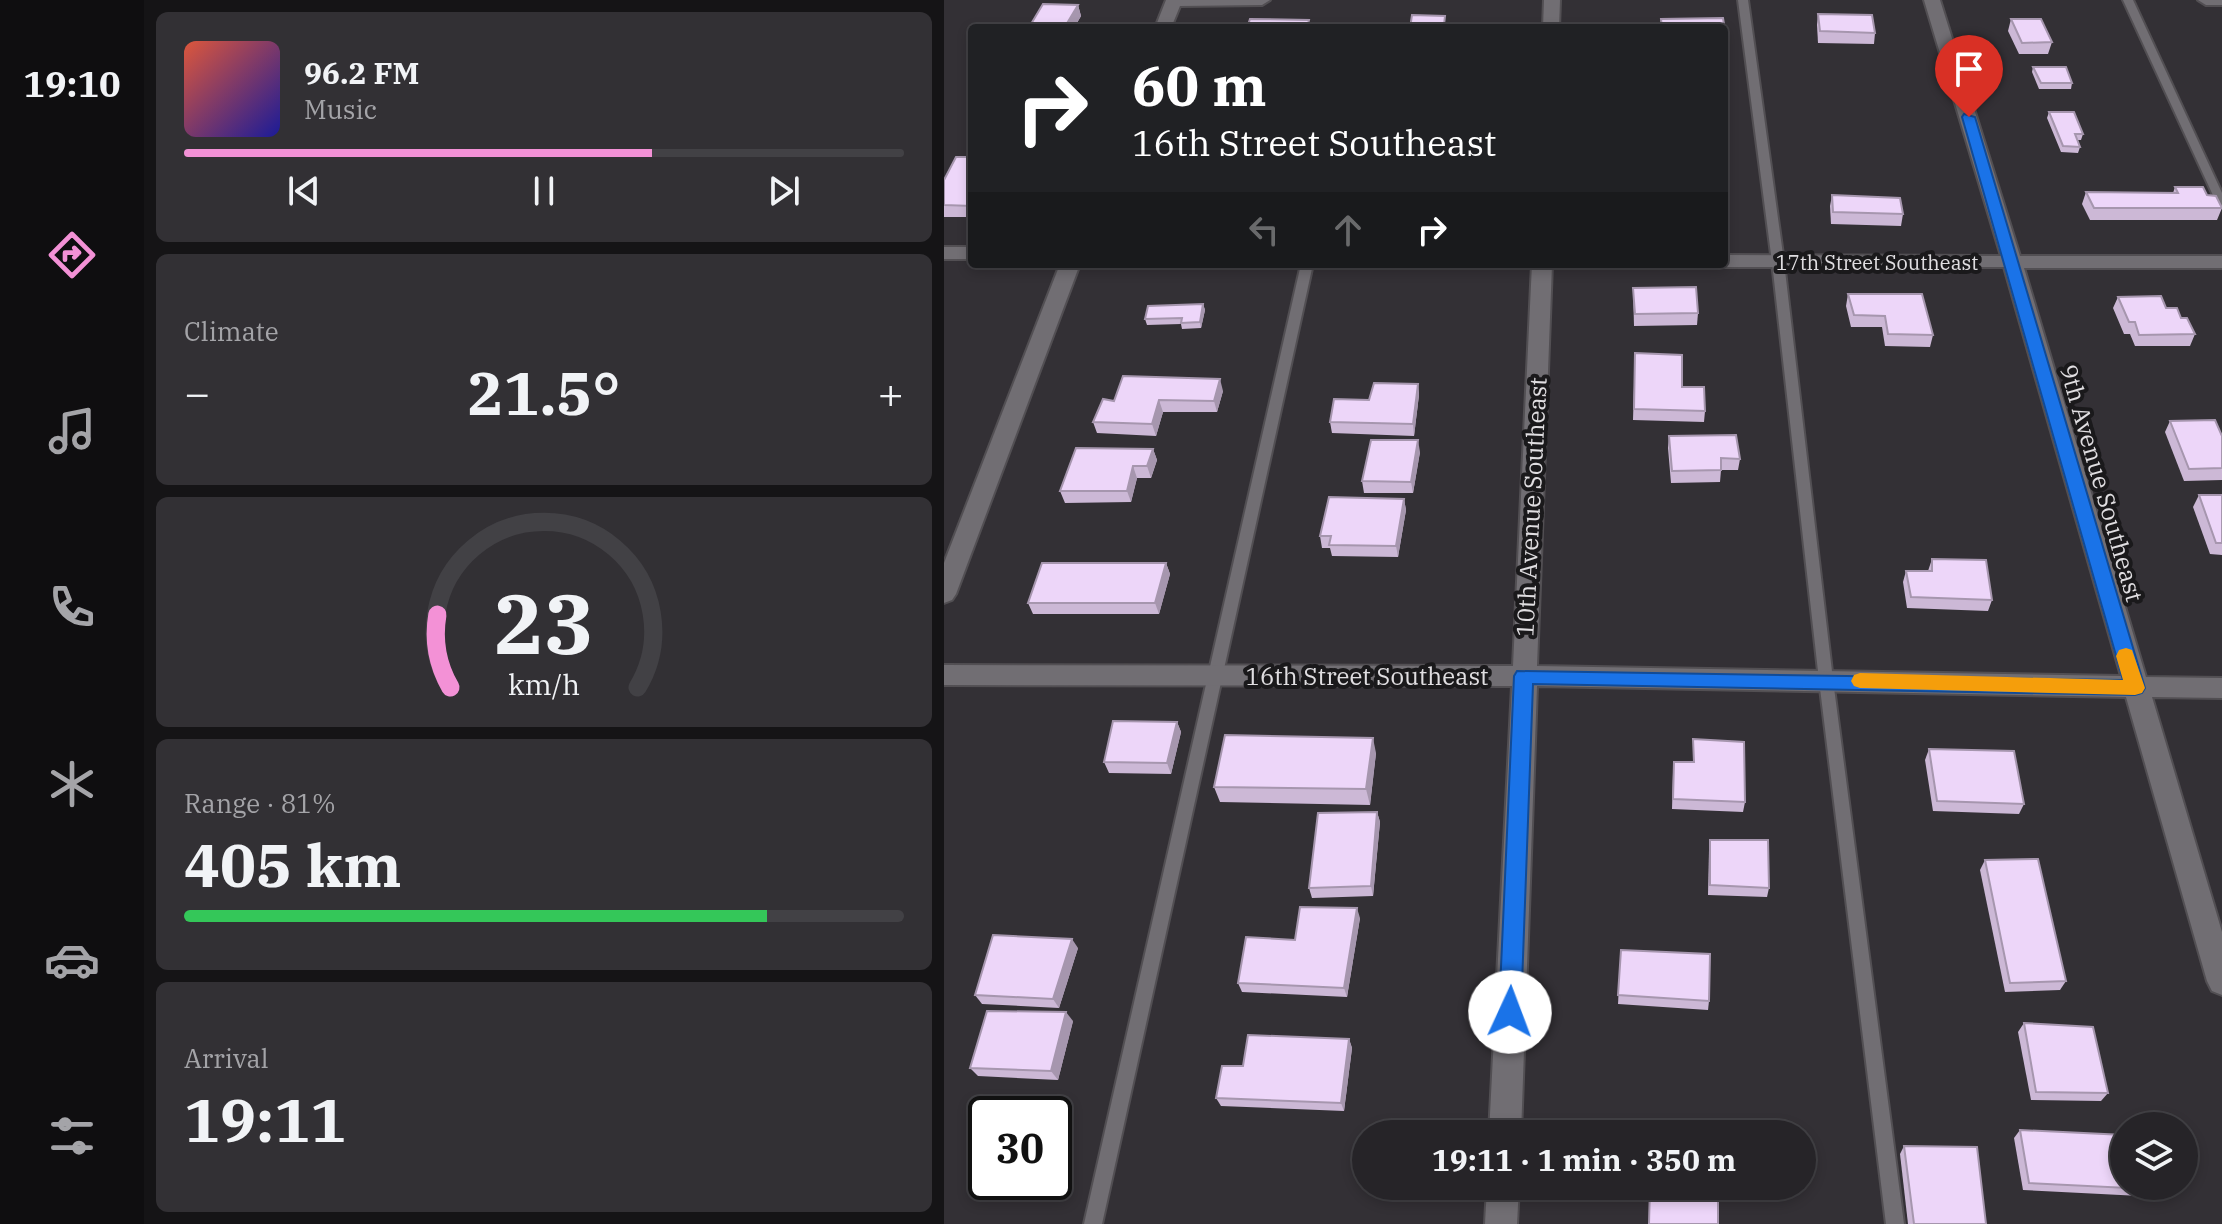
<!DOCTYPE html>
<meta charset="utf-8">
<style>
body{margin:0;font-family:"IBM Plex Serif",serif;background:#323034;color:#f1f3f6;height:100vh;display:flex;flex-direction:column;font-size:30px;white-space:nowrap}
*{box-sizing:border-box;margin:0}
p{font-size:26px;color:#a4a4a8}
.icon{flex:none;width:44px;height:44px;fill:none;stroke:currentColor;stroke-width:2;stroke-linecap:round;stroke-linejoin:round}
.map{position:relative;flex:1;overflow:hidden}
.details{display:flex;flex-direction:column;gap:12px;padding:12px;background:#151416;width:800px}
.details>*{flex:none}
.hud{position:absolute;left:24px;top:24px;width:760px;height:244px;border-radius:8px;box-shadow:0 4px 12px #0003,0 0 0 2px #424145;background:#202124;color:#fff;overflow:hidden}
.controls{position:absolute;left:1166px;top:1112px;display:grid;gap:16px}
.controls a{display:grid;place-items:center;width:88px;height:88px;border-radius:50%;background:#262428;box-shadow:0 4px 12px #0003,0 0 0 2px #424145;font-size:40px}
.speed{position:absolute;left:24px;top:1096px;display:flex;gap:16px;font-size:40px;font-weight:700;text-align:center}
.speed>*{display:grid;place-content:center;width:104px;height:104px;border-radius:50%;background:#262428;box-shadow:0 4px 12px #0003,0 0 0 2px #424145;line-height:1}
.speed .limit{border:4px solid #111;border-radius:12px;background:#fff;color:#111}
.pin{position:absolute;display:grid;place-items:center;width:68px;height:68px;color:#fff;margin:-82px -34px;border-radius:50% 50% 50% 0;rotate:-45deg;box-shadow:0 0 8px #0007}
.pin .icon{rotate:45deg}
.me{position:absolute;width:88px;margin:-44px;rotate:2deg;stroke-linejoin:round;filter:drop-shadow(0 0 6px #0008)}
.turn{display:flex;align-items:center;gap:28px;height:168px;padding:0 32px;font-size:36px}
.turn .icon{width:104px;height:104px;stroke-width:2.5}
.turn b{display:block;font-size:56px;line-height:68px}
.lanes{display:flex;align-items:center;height:76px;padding:0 32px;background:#0003;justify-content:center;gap:40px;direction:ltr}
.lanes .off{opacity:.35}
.big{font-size:60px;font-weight:700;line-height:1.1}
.details .card{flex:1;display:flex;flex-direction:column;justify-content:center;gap:12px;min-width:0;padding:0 28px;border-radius:12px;background:#323034}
.details .dial{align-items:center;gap:0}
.dial svg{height:208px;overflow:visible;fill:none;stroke:#424145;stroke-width:7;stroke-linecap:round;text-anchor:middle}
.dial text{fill:#f1f3f6;stroke:none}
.song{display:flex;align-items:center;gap:24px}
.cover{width:96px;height:96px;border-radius:12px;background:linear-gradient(135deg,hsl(10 70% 55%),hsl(240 70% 35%))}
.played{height:8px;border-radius:4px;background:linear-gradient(90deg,#f391d6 65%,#424145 65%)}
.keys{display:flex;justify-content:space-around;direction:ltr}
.heat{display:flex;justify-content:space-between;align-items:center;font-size:44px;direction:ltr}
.charge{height:12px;border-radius:6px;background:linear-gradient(90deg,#34c759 81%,#424145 0)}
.trip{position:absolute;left:408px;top:1120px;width:464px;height:80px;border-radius:40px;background:#262428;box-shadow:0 4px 12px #0003,0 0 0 2px #424145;font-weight:700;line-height:80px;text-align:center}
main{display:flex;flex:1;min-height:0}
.tabs{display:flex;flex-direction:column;width:144px;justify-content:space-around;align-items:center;background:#0f0e10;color:#a4a4a8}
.tabs .icon{width:56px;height:56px}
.tabs .current{color:#f391d6}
.tabs b{font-size:36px;color:#f1f3f6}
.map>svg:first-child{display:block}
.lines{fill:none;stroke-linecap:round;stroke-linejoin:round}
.lane-casing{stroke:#524f53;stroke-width:4}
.street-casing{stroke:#524f53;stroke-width:4}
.lane{fill:#716e73;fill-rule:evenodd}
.street{fill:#716e73;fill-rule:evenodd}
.wall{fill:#ccb8d6}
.shaded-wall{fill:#a696ae}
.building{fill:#edd6f9;stroke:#a696ae;stroke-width:2}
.route{fill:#1a73e8;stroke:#114b97;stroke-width:2}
.slow{fill:#f59e0b}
.labels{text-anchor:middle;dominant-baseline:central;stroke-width:8;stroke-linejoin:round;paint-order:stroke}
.far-street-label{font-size:20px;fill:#e0dee1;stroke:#1a191b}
.street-label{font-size:24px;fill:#e0dee1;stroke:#1a191b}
</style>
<main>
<nav class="tabs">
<b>19:10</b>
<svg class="icon current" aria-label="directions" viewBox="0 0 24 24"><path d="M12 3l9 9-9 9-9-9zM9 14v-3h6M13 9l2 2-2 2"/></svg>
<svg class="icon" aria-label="music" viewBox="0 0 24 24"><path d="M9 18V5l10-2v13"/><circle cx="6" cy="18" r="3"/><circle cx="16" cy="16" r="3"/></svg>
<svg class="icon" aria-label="phone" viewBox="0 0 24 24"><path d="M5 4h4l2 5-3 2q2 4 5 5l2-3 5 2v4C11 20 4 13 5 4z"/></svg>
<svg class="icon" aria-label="climate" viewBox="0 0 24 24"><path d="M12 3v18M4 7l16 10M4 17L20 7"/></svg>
<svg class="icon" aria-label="car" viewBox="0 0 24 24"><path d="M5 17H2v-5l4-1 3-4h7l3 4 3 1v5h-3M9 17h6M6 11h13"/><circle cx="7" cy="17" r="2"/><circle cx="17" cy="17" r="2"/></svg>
<svg class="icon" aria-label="filters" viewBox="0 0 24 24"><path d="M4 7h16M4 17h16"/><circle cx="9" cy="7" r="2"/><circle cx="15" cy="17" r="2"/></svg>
</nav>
<section class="details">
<div class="card">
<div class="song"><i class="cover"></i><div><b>96.2 FM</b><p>Music</p></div></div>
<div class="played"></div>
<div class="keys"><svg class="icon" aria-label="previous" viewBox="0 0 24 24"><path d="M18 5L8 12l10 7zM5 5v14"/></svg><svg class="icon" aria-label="pause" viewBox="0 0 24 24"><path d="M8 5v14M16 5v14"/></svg><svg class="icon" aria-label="next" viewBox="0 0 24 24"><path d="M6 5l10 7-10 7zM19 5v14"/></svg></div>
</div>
<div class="card"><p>Climate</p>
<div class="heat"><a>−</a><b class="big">21.5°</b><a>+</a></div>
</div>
<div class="card dial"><svg viewBox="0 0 100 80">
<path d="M14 69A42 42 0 1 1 86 69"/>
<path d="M14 69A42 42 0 0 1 9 41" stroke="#f391d6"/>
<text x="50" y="56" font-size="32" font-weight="700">23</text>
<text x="50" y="72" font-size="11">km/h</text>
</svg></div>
<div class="card"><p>Range · 81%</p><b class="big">405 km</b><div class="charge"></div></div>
<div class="card"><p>Arrival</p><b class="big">19:11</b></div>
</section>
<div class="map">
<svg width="1278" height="1224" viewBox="0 0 1278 1224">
<rect width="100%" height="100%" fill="#333035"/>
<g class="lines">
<defs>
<g id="lane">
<polygon points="794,0 804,0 840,262 889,680 960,1224 942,1224 875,680 828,262"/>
<polygon points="1179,0 1189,0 1278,193 1278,207 1273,204"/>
<polygon points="357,264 369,264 158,1224 140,1224"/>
</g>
<g id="street">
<polygon points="326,0 318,5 236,6 227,28 211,28 222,0"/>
<polygon points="600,0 616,0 615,28 599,28"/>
<polygon points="980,0 996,0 1076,256 1278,256 1278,268 1080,268 1202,677 1278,678 1278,698 1208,697 1278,932 1278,995 1268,991 1263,981 1182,697 593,686 577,1134 545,1134 568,686 0,685 0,665 569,666 588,264 608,264 593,666 1177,676 1060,267 780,267 772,264 780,264 780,255 1057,256"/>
<polygon points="1254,0 1278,0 1278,5 1262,5"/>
<rect x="0" y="247" width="28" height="12"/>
<polygon points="116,264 136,264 12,594 8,600 0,603 0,563"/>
<polygon points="543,1186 575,1186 573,1224 541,1224"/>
</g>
</defs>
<!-- lane casing -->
<use href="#lane" class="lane-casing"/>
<!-- street casing -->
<use href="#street" class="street-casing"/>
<!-- lane -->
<use href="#lane" class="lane"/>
<!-- street -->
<use href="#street" class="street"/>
</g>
<!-- wall -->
<g class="wall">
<polygon points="134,5 137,16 130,28 89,28 87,24"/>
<polygon points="874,14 931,33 930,44 874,43 873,25"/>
<polygon points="779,18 782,37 781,48 780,48 780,28 716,28 717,19"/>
<polygon points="1067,19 1108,42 1104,54 1075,54 1064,31"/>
<polygon points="1089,67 1128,83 1127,89 1095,89 1088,72"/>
<polygon points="1105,112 1139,134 1137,140 1133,140 1136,147 1134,153 1117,152 1103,118"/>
<polygon points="28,157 28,217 0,217 0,180"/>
<polygon points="1231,187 1263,195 1278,208 1273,220 1146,220 1138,204 1142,192 1229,193"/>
<polygon points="888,195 959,214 957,226 887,224 886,206"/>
<polygon points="689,288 754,313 753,325 690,326"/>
<polygon points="904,294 989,335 986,347 941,346 938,327 907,327 902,306"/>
<polygon points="1174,297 1222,308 1237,318 1251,334 1246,346 1191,346 1186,334 1180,334 1169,308"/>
<polygon points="259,304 261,310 257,328 238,329 237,324 203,325 201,319"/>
<polygon points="691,353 738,387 761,411 760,422 689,420"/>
<polygon points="474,384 475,395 470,436 388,433 386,422 425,400"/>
<polygon points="279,391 273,412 219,412 212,436 153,433 149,422 170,401"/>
<polygon points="1226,421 1278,436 1278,480 1240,481 1221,432"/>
<polygon points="725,436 796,459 794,470 777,470 776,482 727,483 724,448"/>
<polygon points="209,449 213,460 207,478 193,478 187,502 121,503 116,491"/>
<polygon points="476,452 469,493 420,493 418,481"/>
<polygon points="1255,495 1278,495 1278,555 1266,554 1249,507"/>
<polygon points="460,499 462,510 454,557 388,556 386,548 378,548 376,536"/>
<polygon points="988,559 1048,600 1044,611 963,608 959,582 962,571 984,571"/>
<polygon points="222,563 226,574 215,614 89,614 84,603"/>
<polygon points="233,722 237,732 227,774 165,773 160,762"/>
<polygon points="749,739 801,802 799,812 728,809 729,773 749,762"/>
<polygon points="985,749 1080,804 1075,814 989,811 981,760"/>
<polygon points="432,753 426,805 276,802 270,787"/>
<polygon points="433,812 436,822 429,896 368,898 365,888"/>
<polygon points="766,840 825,888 823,897 764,895 765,850"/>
<polygon points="1041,860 1122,981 1116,990 1061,992 1036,870"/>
<polygon points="416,918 403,997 298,992 294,983"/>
<polygon points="134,948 115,1008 38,1004 31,995"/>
<polygon points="677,950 765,1001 764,1010 674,1004"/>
<polygon points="129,1021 114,1080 34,1076 26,1068"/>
<polygon points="1080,1023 1164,1093 1157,1101 1087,1100 1074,1032"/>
<polygon points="405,1039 408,1048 400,1111 277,1106 272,1098 299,1066"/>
<polygon points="1076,1130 1204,1189 1196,1196 1079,1190 1070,1138"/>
<polygon points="960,1146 1042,1224 964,1224 956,1154"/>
</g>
<!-- shaded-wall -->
<g class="shaded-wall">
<polygon points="134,5 137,16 130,28 123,28 122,25"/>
<polygon points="259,304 261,310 257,328 256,322"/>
<polygon points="276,379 279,391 273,412 270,401"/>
<polygon points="474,384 475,395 470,436 469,424"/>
<polygon points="215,400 219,412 212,436 208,424"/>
<polygon points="474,440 476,452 469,493 467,482"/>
<polygon points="209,449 213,460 207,478 203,466"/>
<polygon points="189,466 193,478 187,502 183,491"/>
<polygon points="460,499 462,510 454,557 452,546"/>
<polygon points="222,563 226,574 215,614 211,603"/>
<polygon points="233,722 237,732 227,774 223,763"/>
<polygon points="429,738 432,753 426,805 422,789"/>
<polygon points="433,812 436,822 429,896 427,886"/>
<polygon points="413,908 416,918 403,997 400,988"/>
<polygon points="128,939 134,948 115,1008 109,999"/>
<polygon points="122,1012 129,1021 114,1080 107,1071"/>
<polygon points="405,1039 408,1048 400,1111 397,1103"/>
</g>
<!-- building -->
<g class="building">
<polygon points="99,4 134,5 122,25 87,24"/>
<polygon points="874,14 928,15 931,33 876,31"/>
<polygon points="468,15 501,16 500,25 512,25 512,28 466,28"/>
<polygon points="779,18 782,37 780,37 780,28 718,28 717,19"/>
<polygon points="306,19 365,20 363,28 303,28"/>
<polygon points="1067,19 1097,19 1108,42 1078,43"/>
<polygon points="1089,67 1122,67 1128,83 1097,83"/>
<polygon points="1105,112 1130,112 1139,134 1131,134 1136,147 1119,146"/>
<polygon points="12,157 28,157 28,206 0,205 0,180"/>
<polygon points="1231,187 1259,187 1263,195 1272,196 1278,208 1150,208 1142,192 1234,193"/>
<polygon points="888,195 956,198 959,214 889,212"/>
<polygon points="752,287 754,313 691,314 689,288"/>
<polygon points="904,294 978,294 989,335 944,334 941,316 910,315"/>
<polygon points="1217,296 1222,308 1233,308 1237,318 1243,318 1251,334 1195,335 1191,322 1185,322 1174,297"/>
<polygon points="259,304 256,322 237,323 238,318 201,319 204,306"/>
<polygon points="691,353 738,355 738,387 760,387 761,411 690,409"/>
<polygon points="179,376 276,379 270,401 215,400 208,424 149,422 159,399 170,401"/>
<polygon points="430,383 474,384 469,424 386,422 390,399 425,400"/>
<polygon points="1271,420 1278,436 1278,468 1245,469 1226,421"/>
<polygon points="792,435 796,459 777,458 777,470 728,471 725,436"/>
<polygon points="427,440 474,440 467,482 418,481"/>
<polygon points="132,448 209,449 203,466 189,466 183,491 116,491"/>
<polygon points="1255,495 1278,495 1278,543 1272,543"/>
<polygon points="385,497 460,499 452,546 385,545 387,536 376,536"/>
<polygon points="988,559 1042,560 1048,600 967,597 962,571 988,571"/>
<polygon points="98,563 222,563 211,603 84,603"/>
<polygon points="169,721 233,722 223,763 160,762"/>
<polygon points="281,735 429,738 422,789 270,787"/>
<polygon points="749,739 800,742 801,802 729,799 730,762 750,762"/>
<polygon points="985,749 1070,751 1080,804 993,801"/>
<polygon points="433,812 427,886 365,888 374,813"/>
<polygon points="766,840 824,840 825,888 766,885"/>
<polygon points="1094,859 1122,981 1066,983 1041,860"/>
<polygon points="356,907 413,908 400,988 294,983 302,937 351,940"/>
<polygon points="49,935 128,939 109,999 31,995"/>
<polygon points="677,950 766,954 765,1001 674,995"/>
<polygon points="43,1011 122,1012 107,1071 26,1068"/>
<polygon points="1080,1023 1149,1027 1164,1093 1092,1092"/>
<polygon points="304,1035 405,1039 397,1103 272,1098 278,1066 299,1066"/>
<polygon points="1076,1130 1180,1135 1180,1186 1203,1186 1204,1189 1085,1183"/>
<polygon points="960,1146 1033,1147 1042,1224 970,1224"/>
<polygon points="706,1186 774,1186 774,1224 705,1224"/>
</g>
<!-- route -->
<polygon class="route" points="1020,114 1031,117 1201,688 1198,693 1191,695 589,684 577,1012 574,1019 566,1023 558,1019 555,1012 570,676 573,671 1179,680 1018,117"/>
<!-- slow -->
<polygon class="slow" points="1182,648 1188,650 1201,688 1198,693 1191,695 916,688 910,686 907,681 910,675 916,673 1179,680 1172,656 1175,650"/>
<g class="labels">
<!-- far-street labels -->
<g class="far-street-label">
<text x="933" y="262">17th Street Southeast</text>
</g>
<!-- street labels -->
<g class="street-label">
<text transform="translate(1158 483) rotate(74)">9th Avenue Southeast</text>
<text transform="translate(587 507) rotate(-87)">10th Avenue Southeast</text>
<text x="423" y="676">16th Street Southeast</text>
</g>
</g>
</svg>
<div class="controls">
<a><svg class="icon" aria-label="layers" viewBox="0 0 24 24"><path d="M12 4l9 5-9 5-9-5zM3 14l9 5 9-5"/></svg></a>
</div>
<div class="speed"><div class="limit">30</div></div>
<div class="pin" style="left:1025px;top:117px;background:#d93025"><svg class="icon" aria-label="arrive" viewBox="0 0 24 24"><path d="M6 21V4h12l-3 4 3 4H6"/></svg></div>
<svg class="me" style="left:566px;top:1012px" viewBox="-20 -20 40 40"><circle r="19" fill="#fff"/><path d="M0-13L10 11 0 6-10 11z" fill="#1a73e8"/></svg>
<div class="trip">19:11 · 1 min · 350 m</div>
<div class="hud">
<div class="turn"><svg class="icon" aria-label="right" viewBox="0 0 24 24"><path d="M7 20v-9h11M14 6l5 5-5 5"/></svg><div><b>60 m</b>16th Street Southeast</div></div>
<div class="lanes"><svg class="icon off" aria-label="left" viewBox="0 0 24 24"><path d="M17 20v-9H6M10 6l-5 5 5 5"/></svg><svg class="icon off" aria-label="ahead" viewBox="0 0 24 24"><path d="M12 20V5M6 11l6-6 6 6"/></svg><svg class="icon" aria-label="right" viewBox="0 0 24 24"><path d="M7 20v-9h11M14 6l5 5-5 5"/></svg></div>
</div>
</div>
</main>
